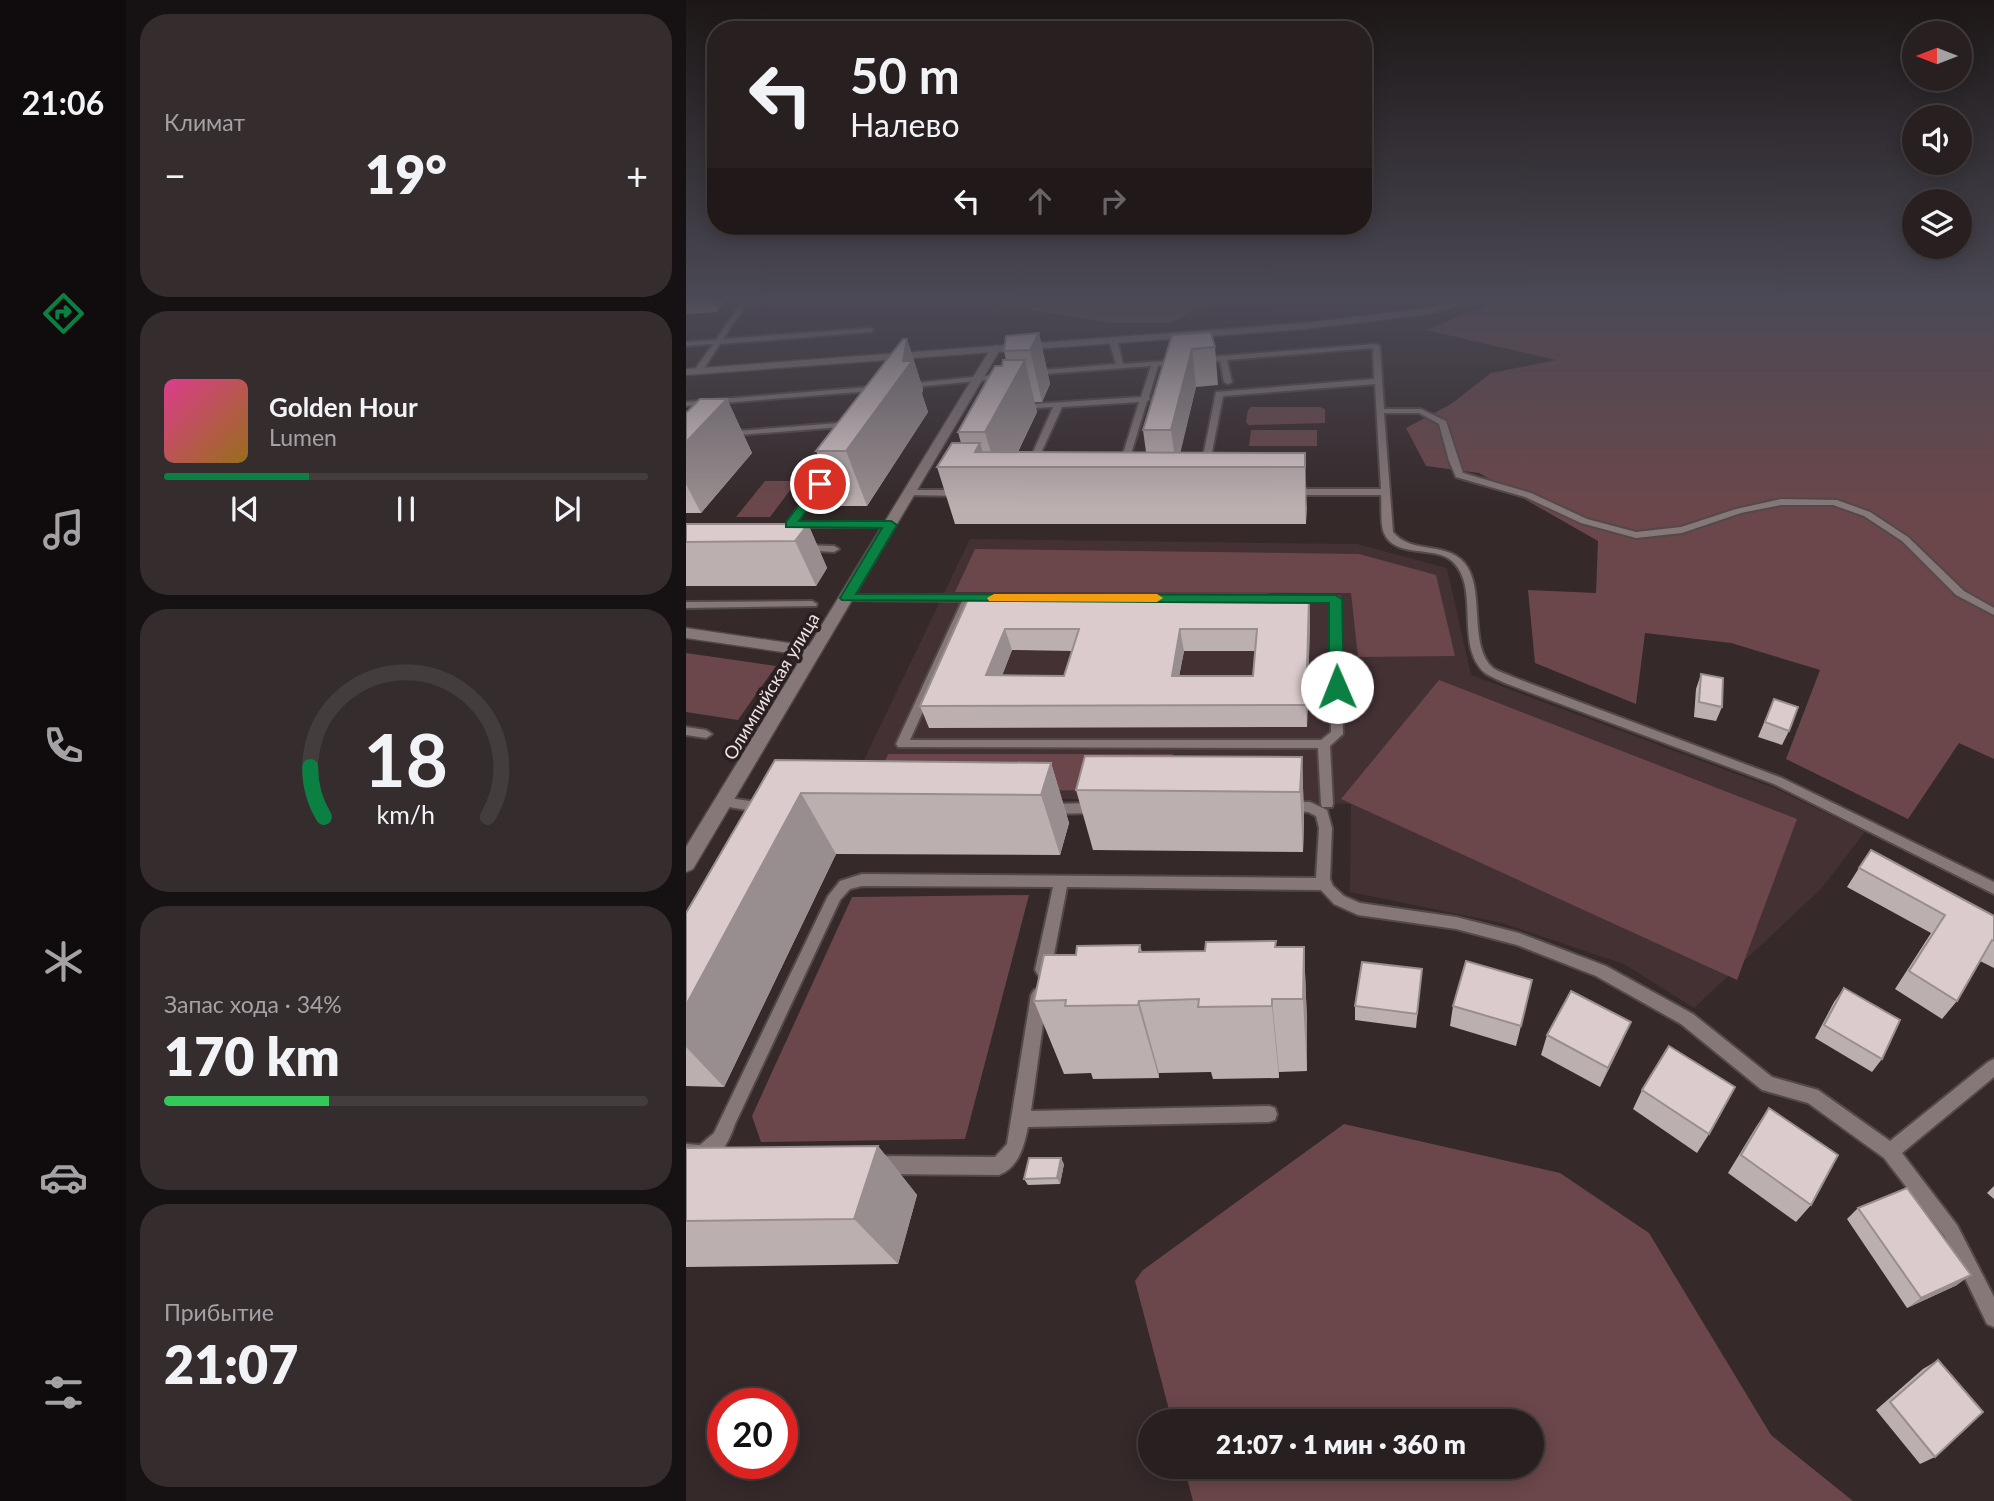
<!DOCTYPE html>
<html lang="ru">
<meta charset="utf-8">
<style>
body{margin:0;font-family:Lato,sans-serif;background:#342c2d;color:#f1f3f6;height:100vh;display:flex;flex-direction:column;font-size:26px;white-space:nowrap}
*{box-sizing:border-box;margin:0}
p{font-size:23px;color:#a5a2a5}
.icon{flex:none;width:38px;height:38px;fill:none;stroke:currentColor;stroke-width:2;stroke-linecap:round;stroke-linejoin:round}
.map{position:relative;flex:1;overflow:hidden}
.side{display:flex;flex-direction:column;gap:14px;padding:14px;background:#161112;width:560px}
.side>*{flex:none}
.hud{position:absolute;left:21px;top:21px;width:665px;height:214px;border-radius:28px;box-shadow:0 4px 18px #0003,0 0 0 2px #443d3e;background:#281f20;color:#f1f3f6;overflow:hidden}
.needle{width:46px;rotate:270deg}
.controls{position:absolute;left:1216px;top:21px;display:grid;gap:14px}
.controls a{display:grid;place-items:center;width:70px;height:70px;border-radius:50%;background:#281f20;box-shadow:0 4px 18px #0003,0 0 0 2px #443d3e;font-size:35px}
.speed{position:absolute;left:21px;top:1388px;display:flex;gap:14px;font-size:35px;font-weight:700;text-align:center}
.speed>*{display:grid;place-content:center;width:91px;height:91px;border-radius:50%;background:#281f20;box-shadow:0 4px 18px #0003,0 0 0 2px #443d3e;line-height:1}
.speed .limit{border:10px solid #d22;background:#fff;color:#111}
.pin{position:absolute;display:grid;place-items:center;width:60px;height:60px;color:#fff;margin:-30px;border:4px solid #fff;border-radius:50%;box-shadow:0 2px 7px #0007}
.me{position:absolute;width:77px;margin:-38px;rotate:359deg;stroke-linejoin:round;filter:drop-shadow(0 0 5px #0008)}
.turn{display:flex;align-items:center;gap:24px;height:147px;padding:0 28px;font-size:32px}
.turn .icon{width:91px;height:91px;stroke-width:2.5}
.turn b{display:block;font-size:49px;line-height:60px}
.lanes{display:flex;align-items:center;height:66px;padding:0 28px;background:#0003;justify-content:center;gap:35px;direction:ltr}
.lanes .off{opacity:.35}
.big{font-size:52px;font-weight:800;line-height:1.1}
.side .card{flex:1;display:flex;flex-direction:column;justify-content:center;gap:10px;min-width:0;padding:0 24px;border-radius:28px;background:#342c2d}
.side .dial{align-items:center;gap:0}
.dial svg{height:182px;overflow:visible;fill:none;stroke:#443d3e;stroke-width:7;stroke-linecap:round;text-anchor:middle}
.dial text{fill:#f1f3f6;stroke:none}
.song{display:flex;align-items:center;gap:21px}
.cover{width:84px;height:84px;border-radius:10px;background:linear-gradient(135deg,hsl(330 70% 55%),hsl(40 70% 35%))}
.played{height:7px;border-radius:4px;background:linear-gradient(90deg,#0b8043 30%,#443d3e 30%)}
.keys{display:flex;justify-content:space-around;direction:ltr}
.heat{display:flex;justify-content:space-between;align-items:center;font-size:38px;direction:ltr}
.charge{height:10px;border-radius:5px;background:linear-gradient(90deg,#34c759 34%,#443d3e 0)}
.trip{position:absolute;left:452px;top:1409px;width:406px;height:70px;border-radius:35px;background:#281f20;box-shadow:0 4px 18px #0003,0 0 0 2px #443d3e;font-weight:800;line-height:70px;text-align:center}
main{display:flex;flex:1;min-height:0}
.dock{display:flex;flex-direction:column;width:126px;justify-content:space-around;align-items:center;background:#100c0d;color:#a5a2a5}
.dock .icon{width:49px;height:49px}
.dock .on{color:#0b8043}
.dock b{font-size:32px;color:#f1f3f6}
.map>svg:first-child{display:block}
.built{fill:#433134}
.green{fill:#6b474b}
.lines{fill:none;stroke-linecap:round;stroke-linejoin:round}
.service-casing{stroke:#524949;stroke-width:4}
.minor-casing{stroke:#524949;stroke-width:3}
.tertiary-casing{stroke:#524949;stroke-width:3}
.service{fill:#867778;fill-rule:evenodd}
.minor{fill:#867778;fill-rule:evenodd}
.tertiary{fill:#867778;fill-rule:evenodd}
.wall{fill:#bcafaf;fill-rule:evenodd}
.shaded-wall{fill:#998e8f}
.building{fill:#dbcbcc;stroke:#998e8f;stroke-width:2;fill-rule:evenodd}
.route{fill:#0b8043;stroke:#07532c;stroke-width:2}
.slow{fill:#f59e0b}
.labels{text-anchor:middle;dominant-baseline:central;stroke-width:7;stroke-linejoin:round;paint-order:stroke}
.street-label{font-size:18px;fill:#ece4e4;stroke:#2b1f21}
</style>
<main>
<nav class="dock">
<b>21:06</b>
<svg class="icon on" aria-label="directions" viewBox="0 0 24 24"><path d="M12 3l9 9-9 9-9-9zM9 14v-3h6M13 9l2 2-2 2"/></svg>
<svg class="icon" aria-label="music" viewBox="0 0 24 24"><path d="M9 18V5l10-2v13"/><circle cx="6" cy="18" r="3"/><circle cx="16" cy="16" r="3"/></svg>
<svg class="icon" aria-label="phone" viewBox="0 0 24 24"><path d="M5 4h4l2 5-3 2q2 4 5 5l2-3 5 2v4C11 20 4 13 5 4z"/></svg>
<svg class="icon" aria-label="climate" viewBox="0 0 24 24"><path d="M12 3v18M4 7l16 10M4 17L20 7"/></svg>
<svg class="icon" aria-label="car" viewBox="0 0 24 24"><path d="M5 17H2v-5l4-1 3-4h7l3 4 3 1v5h-3M9 17h6M6 11h13"/><circle cx="7" cy="17" r="2"/><circle cx="17" cy="17" r="2"/></svg>
<svg class="icon" aria-label="filters" viewBox="0 0 24 24"><path d="M4 7h16M4 17h16"/><circle cx="9" cy="7" r="2"/><circle cx="15" cy="17" r="2"/></svg>
</nav>
<section class="side">
<div class="card"><p>Климат</p>
<div class="heat"><a>−</a><b class="big">19°</b><a>+</a></div>
</div>
<div class="card">
<div class="song"><i class="cover"></i><div><b>Golden Hour</b><p>Lumen</p></div></div>
<div class="played"></div>
<div class="keys"><svg class="icon" aria-label="previous" viewBox="0 0 24 24"><path d="M18 5L8 12l10 7zM5 5v14"/></svg><svg class="icon" aria-label="pause" viewBox="0 0 24 24"><path d="M8 5v14M16 5v14"/></svg><svg class="icon" aria-label="next" viewBox="0 0 24 24"><path d="M6 5l10 7-10 7zM19 5v14"/></svg></div>
</div>
<div class="card dial"><svg viewBox="0 0 100 80">
<path d="M14 69A42 42 0 1 1 86 69"/>
<path d="M14 69A42 42 0 0 1 8 47" stroke="#0b8043"/>
<text x="50" y="56" font-size="32" font-weight="700">18</text>
<text x="50" y="72" font-size="11">km/h</text>
</svg></div>
<div class="card"><p>Запас хода · 34%</p><b class="big">170 km</b><div class="charge"></div></div>
<div class="card"><p>Прибытие</p><b class="big">21:07</b></div>
</section>
<div class="map">
<svg width="1308" height="1501" viewBox="0 0 1308 1501">
<rect width="100%" height="100%" fill="#35292a"/>
<!-- built -->
<polygon class="built" points="284,539 671,544 761,568 785,675 1088,788 1179,832 1135,889 1008,1008 938,964 816,923 664,892 665,804 161,795"/>
<!-- green -->
<g class="green">
<polygon points="265,297 527,297 528,298 485,323 426,323"/>
<polygon points="821,297 1308,297 1308,759 1273,743 1222,819 1100,759 1134,670 1045,643 959,633 950,704 849,663 842,590 910,593 912,541 793,473 740,466 720,428 765,404 805,373 870,360 740,330"/>
<polygon points="565,407 634,407 639,409 639,423 562,425 560,422 562,410"/>
<polygon points="565,430 631,430 631,446 563,446"/>
<polygon points="79,481 111,481 84,517 50,517"/>
<polygon points="289,549 673,554 750,575 769,656 672,657 665,593 269,592"/>
<polygon points="0,653 90,666 52,720 0,712"/>
<polygon points="753,680 1111,819 1051,980 655,799"/>
<polygon points="202,754 487,754 482,790 186,791"/>
<polygon points="343,895 279,1139 75,1142 66,1116 166,897"/>
<polygon points="658,1124 874,1173 963,1233 1085,1435 1167,1501 507,1501 498,1467 845,1466 845,1421 486,1421 449,1281 457,1270"/>
</g>
<g class="lines">
<defs>
<g id="service">
<polygon points="59,297 65,297 37,339 185,328 188,330 185,332 34,344 15,373 9,373 8,371 27,344 0,346 0,342 30,340"/>
<polygon points="427,338 431,340 437,364 491,360 495,362 491,364 472,366 463,397 464,399 461,401 441,467 437,470 433,467 453,402 376,407 349,466 342,468 341,466 367,407 334,409 331,409 331,405 455,397 465,366 345,375 341,373 345,371 430,364 423,340"/>
<path d="M690,344L694,346L698,409H735L760,421L777,473L845,493L901,519L950,532L995,527L1050,509L1095,499L1151,500L1184,512L1222,537L1278,591L1308,608V615L1270,595L1216,541L1178,516L1147,505H1095L1055,513L996,533L950,538L895,523L839,497L770,477L763,461L753,424L733,413H698L707,532C726,556 765,539 782,568C798,596 783,647 807,668C813,672 821,674 827,677L1096,778L1308,882V894L1088,784L819,683C813,680 805,677 799,673C768,646 795,587 766,561C748,545 709,559 698,533C694,523 696,506 695,495H605L601,492L605,489H695L689,384L537,396L523,467L516,469L515,467L530,392L688,379L687,348L541,360L546,382L542,384L538,382L534,361L513,362H510V358Z"/>
<polygon points="317,374 321,376 320,378 220,388 216,386 220,384"/>
<polygon points="195,386 199,388 198,390 0,406 0,402"/>
<polygon points="165,422 168,422 168,426 40,436 36,434 40,432"/>
<polygon points="150,460 154,463 111,522 205,522 208,523 208,527 101,527 101,523 147,461"/>
<polygon points="224,490 276,490 281,493 276,496 221,495 219,493"/>
<polygon points="118,545 148,546 153,549 148,552 115,550 115,546"/>
<polygon points="161,595 581,595 586,598 581,601 287,601 224,740 635,740 645,732 644,602 609,602 604,599 609,596 653,597 657,734 644,746 647,804 646,807 636,807 635,804 632,748 212,747 210,744 276,601 157,600 157,596"/>
<polygon points="126,601 131,604 130,606 0,608 0,602"/>
<polygon points="0,727 20,730 26,734 20,738 0,735"/>
<polygon points="36,797 78,803 83,805 84,808 83,811 78,813 31,805 30,802 31,799"/>
<path d="M604,802H624L641,810L646,828L644,879L647,886L658,896L674,903L770,917L833,933L920,966L1007,1014L1086,1077L1132,1090L1204,1141L1302,1062L1308,1059V1077L1216,1153L1271,1225L1308,1297V1327L1301,1324L1259,1237L1198,1158L1122,1103L1076,1090L995,1024L910,976L831,945L770,929L672,915L648,904L635,890L381,887L365,970L362,975L357,977L352,975L349,970L367,887L176,886L164,889L154,900L49,1124C44,1139 35,1159 17,1163C12,1163 5,1162 0,1162V1144L14,1145L28,1133L142,896L154,881L176,874L630,878L633,828L630,816L622,812L599,810L598,807L599,804Z"/>
<polygon points="410,803 415,805 416,808 415,811 410,813 362,814 357,812 356,809 357,806 362,804"/>
<path d="M353,988L358,990L361,995L345,1111L583,1106L589,1108L591,1114L589,1120L583,1122L342,1127C338,1146 333,1167 313,1175L192,1174L186,1171L183,1165L186,1159L192,1156L309,1157L321,1144L345,995L348,990Z"/>
</g>
<polygon id="minor" points="310,345 315,348 7,869 0,872 0,847 117,655 0,638 0,628 123,646 305,348"/>
<polygon id="tertiary" points="788,297 805,297 742,314 619,329 0,375 0,369 619,323 742,308"/>
</defs>
<!-- service casing -->
<use href="#service" class="service-casing"/>
<!-- minor casing -->
<use href="#minor" class="minor-casing"/>
<!-- tertiary casing -->
<use href="#tertiary" class="tertiary-casing"/>
<!-- service -->
<use href="#service" class="service"/>
<!-- minor -->
<use href="#minor" class="minor"/>
<!-- tertiary -->
<use href="#tertiary" class="tertiary"/>
</g>
<!-- wall -->
<g class="wall">
<polygon points="0,297 41,297 31,312 1,314"/>
<polygon points="353,333 364,384 356,402 348,402 351,412 332,452 460,452 457,430 486,335 529,347 532,385 510,387 494,452 619,453 620,524 269,524 251,467 275,443 272,432 320,360 318,351"/>
<polygon points="221,339 237,389 236,394 242,412 181,506 153,506 130,451"/>
<polygon points="41,399 66,453 15,513 0,513 0,413"/>
<polygon points="0,524 122,524 141,568 130,586 0,586"/>
<path d="M623,598L624,620L621,727L243,728L234,706L282,599ZM326,650L386,651L378,676L316,675ZM498,651H569L567,676H493Z"/>
<polygon points="1015,674 1036,707 1030,721 1008,717 1010,689"/>
<polygon points="1088,699 1103,731 1096,745 1072,737"/>
<polygon points="616,757 618,818 617,852 407,850 390,790"/>
<polygon points="89,760 365,763 383,823 374,855 150,854 38,1087 0,1086 0,913"/>
<polygon points="1173,868 1308,916 1308,968 1294,961 1271,1001 1256,1019 1209,989 1245,933 1161,887"/>
<polygon points="454,945 456,952 519,951 618,947 621,1022 621,1071 593,1072 593,1078 527,1079 525,1072 473,1073 473,1078 407,1079 405,1073 378,1074 348,1001 390,955"/>
<polygon points="736,969 730,1028 669,1020 669,1006"/>
<polygon points="1158,988 1196,1059 1186,1072 1129,1038 1148,1002"/>
<polygon points="767,1006 835,1026 830,1046 764,1026"/>
<polygon points="861,1035 936,1042 914,1087 855,1055"/>
<polygon points="956,1090 1023,1134 1011,1153 947,1109"/>
<polygon points="1083,1108 1125,1205 1110,1222 1042,1173 1070,1127"/>
<polygon points="192,1146 231,1195 212,1264 0,1267 0,1148"/>
<polygon points="378,1164 374,1184 342,1185 338,1179"/>
<polygon points="1308,1186 1308,1199 1301,1193"/>
<polygon points="1172,1208 1271,1285 1221,1308 1161,1219"/>
<polygon points="1252,1360 1249,1457 1234,1464 1190,1410 1237,1369"/>
</g>
<!-- shaded-wall -->
<g class="shaded-wall">
<polygon points="24,297 41,297 31,312"/>
<polygon points="353,333 364,384 356,402 344,350"/>
<polygon points="221,339 237,389 236,394 242,412 181,506 160,451 217,361"/>
<polygon points="506,349 510,387 491,467 490,467 485,430"/>
<polygon points="339,360 351,412 324,467 309,467 299,432"/>
<polygon points="41,399 66,453 15,513 0,484 0,442"/>
<polygon points="294,443 301,467 289,452"/>
<polygon points="619,453 621,509 620,524 619,467"/>
<polygon points="122,524 141,568 130,586 109,541"/>
<polygon points="623,598 624,620 621,727 620,705"/>
<polygon points="319,629 326,650 308,697 300,675"/>
<polygon points="494,629 498,651 489,698 486,676"/>
<polygon points="616,757 618,818 617,852 614,792"/>
<polygon points="365,763 383,823 374,855 355,795"/>
<polygon points="115,793 150,854 38,1087 0,1047 0,1005"/>
<polygon points="618,947 621,1022 621,1071 617,999"/>
<polygon points="586,999 593,1072 593,1078 586,1006"/>
<polygon points="453,1001 473,1073 473,1078 452,1005"/>
<polygon points="945,1022 936,1042 914,1087 922,1068"/>
<polygon points="192,1146 231,1195 212,1264 168,1219"/>
<polygon points="375,1158 378,1164 374,1184 371,1178"/>
<polygon points="1285,1275 1271,1285 1221,1308 1235,1298"/>
</g>
<!-- building -->
<g class="building">
<polygon points="525,332 529,347 506,349 485,430 457,430 486,335"/>
<polygon points="353,333 344,350 318,351 320,336"/>
<polygon points="217,339 221,339 217,361 226,361 160,451 130,451"/>
<polygon points="317,360 339,360 299,432 272,432 309,366 316,366"/>
<polygon points="14,399 41,399 0,442 0,413"/>
<polygon points="266,443 294,443 289,452 619,453 619,467 251,467"/>
<polygon points="0,524 122,524 109,541 0,542"/>
<path d="M623,598L620,705L234,706L282,599ZM319,629H393L378,676L300,675ZM494,629H571L567,676H486Z"/>
<polygon points="1015,674 1037,678 1036,707 1013,702"/>
<polygon points="1088,699 1112,707 1103,731 1079,722"/>
<polygon points="399,756 616,757 614,792 390,790"/>
<polygon points="89,760 365,763 355,795 115,793 0,1005 0,913"/>
<polygon points="1185,850 1308,916 1308,941 1306,940 1271,1001 1223,971 1259,915 1173,868"/>
<polygon points="590,941 589,947 618,947 617,999 586,999 586,1006 512,1007 513,999 453,1001 452,1005 379,1006 380,1000 348,1001 358,955 390,955 391,946 454,945 453,952 519,951 520,942"/>
<polygon points="780,961 846,980 835,1026 767,1006"/>
<polygon points="676,962 736,969 731,1014 669,1006"/>
<polygon points="1158,988 1214,1020 1196,1059 1138,1025"/>
<polygon points="885,991 945,1022 922,1068 861,1035"/>
<polygon points="983,1046 1049,1087 1023,1134 956,1090"/>
<polygon points="1083,1108 1152,1155 1125,1205 1055,1155"/>
<polygon points="192,1146 168,1219 0,1221 0,1148"/>
<polygon points="343,1158 375,1158 371,1178 338,1179"/>
<polygon points="1221,1188 1285,1275 1235,1298 1172,1208"/>
<polygon points="1252,1360 1297,1412 1249,1457 1204,1402"/>
</g>
<!-- sky -->
<linearGradient id="sky" x2="0" y2="1"><stop stop-color="#1d1717"/><stop offset="0.59" stop-color="#4b4955"/><stop offset="1" stop-color="#4b4955" stop-opacity="0"/></linearGradient>
<rect width="1308" height="507" fill="url(#sky)"/>
<!-- route -->
<polygon class="route" points="134,481 140,484 113,521 205,521 211,525 170,594 649,595 656,599 658,687 651,692 643,687 643,603 156,600 154,598 196,528 100,527 100,522 130,482"/>
<!-- slow -->
<polygon class="slow" points="308,594 471,594 477,598 471,602 303,601 301,598"/>
<g class="labels">
<!-- street labels -->
<g class="street-label">
<text transform="translate(85 686) rotate(-59)">Олимпийская улица</text>
</g>
</g>
</svg>
<div class="controls">
<a><svg class="needle" viewBox="-14 -14 28 28"><path d="M0-13l5 13h-10z" fill="#e53935"/><path d="M0 13l5-13h-10z" fill="#a5a2a5"/></svg></a>
<a><svg class="icon" aria-label="sound" viewBox="0 0 24 24"><path d="M4 9h4l5-4v14l-5-4H4zM17 9q2 3 0 6"/></svg></a>
<a><svg class="icon" aria-label="layers" viewBox="0 0 24 24"><path d="M12 4l9 5-9 5-9-5zM3 14l9 5 9-5"/></svg></a>
</div>
<div class="speed"><div class="limit">20</div></div>
<div class="pin" style="left:134px;top:484px;background:#d93025"><svg class="icon" aria-label="arrive" viewBox="0 0 24 24"><path d="M6 21V4h12l-3 4 3 4H6"/></svg></div>
<svg class="me" style="left:651px;top:687px" viewBox="-20 -20 40 40"><circle r="19" fill="#fff"/><path d="M0-13L10 11 0 6-10 11z" fill="#0b8043"/></svg>
<div class="trip">21:07 · 1 мин · 360 m</div>
<div class="hud">
<div class="turn"><svg class="icon" aria-label="left" viewBox="0 0 24 24"><path d="M17 20v-9H6M10 6l-5 5 5 5"/></svg><div><b>50 m</b>Налево</div></div>
<div class="lanes"><svg class="icon" aria-label="left" viewBox="0 0 24 24"><path d="M17 20v-9H6M10 6l-5 5 5 5"/></svg><svg class="icon off" aria-label="ahead" viewBox="0 0 24 24"><path d="M12 20V5M6 11l6-6 6 6"/></svg><svg class="icon off" aria-label="right" viewBox="0 0 24 24"><path d="M7 20v-9h11M14 6l5 5-5 5"/></svg></div>
</div>
</div>
</main>
